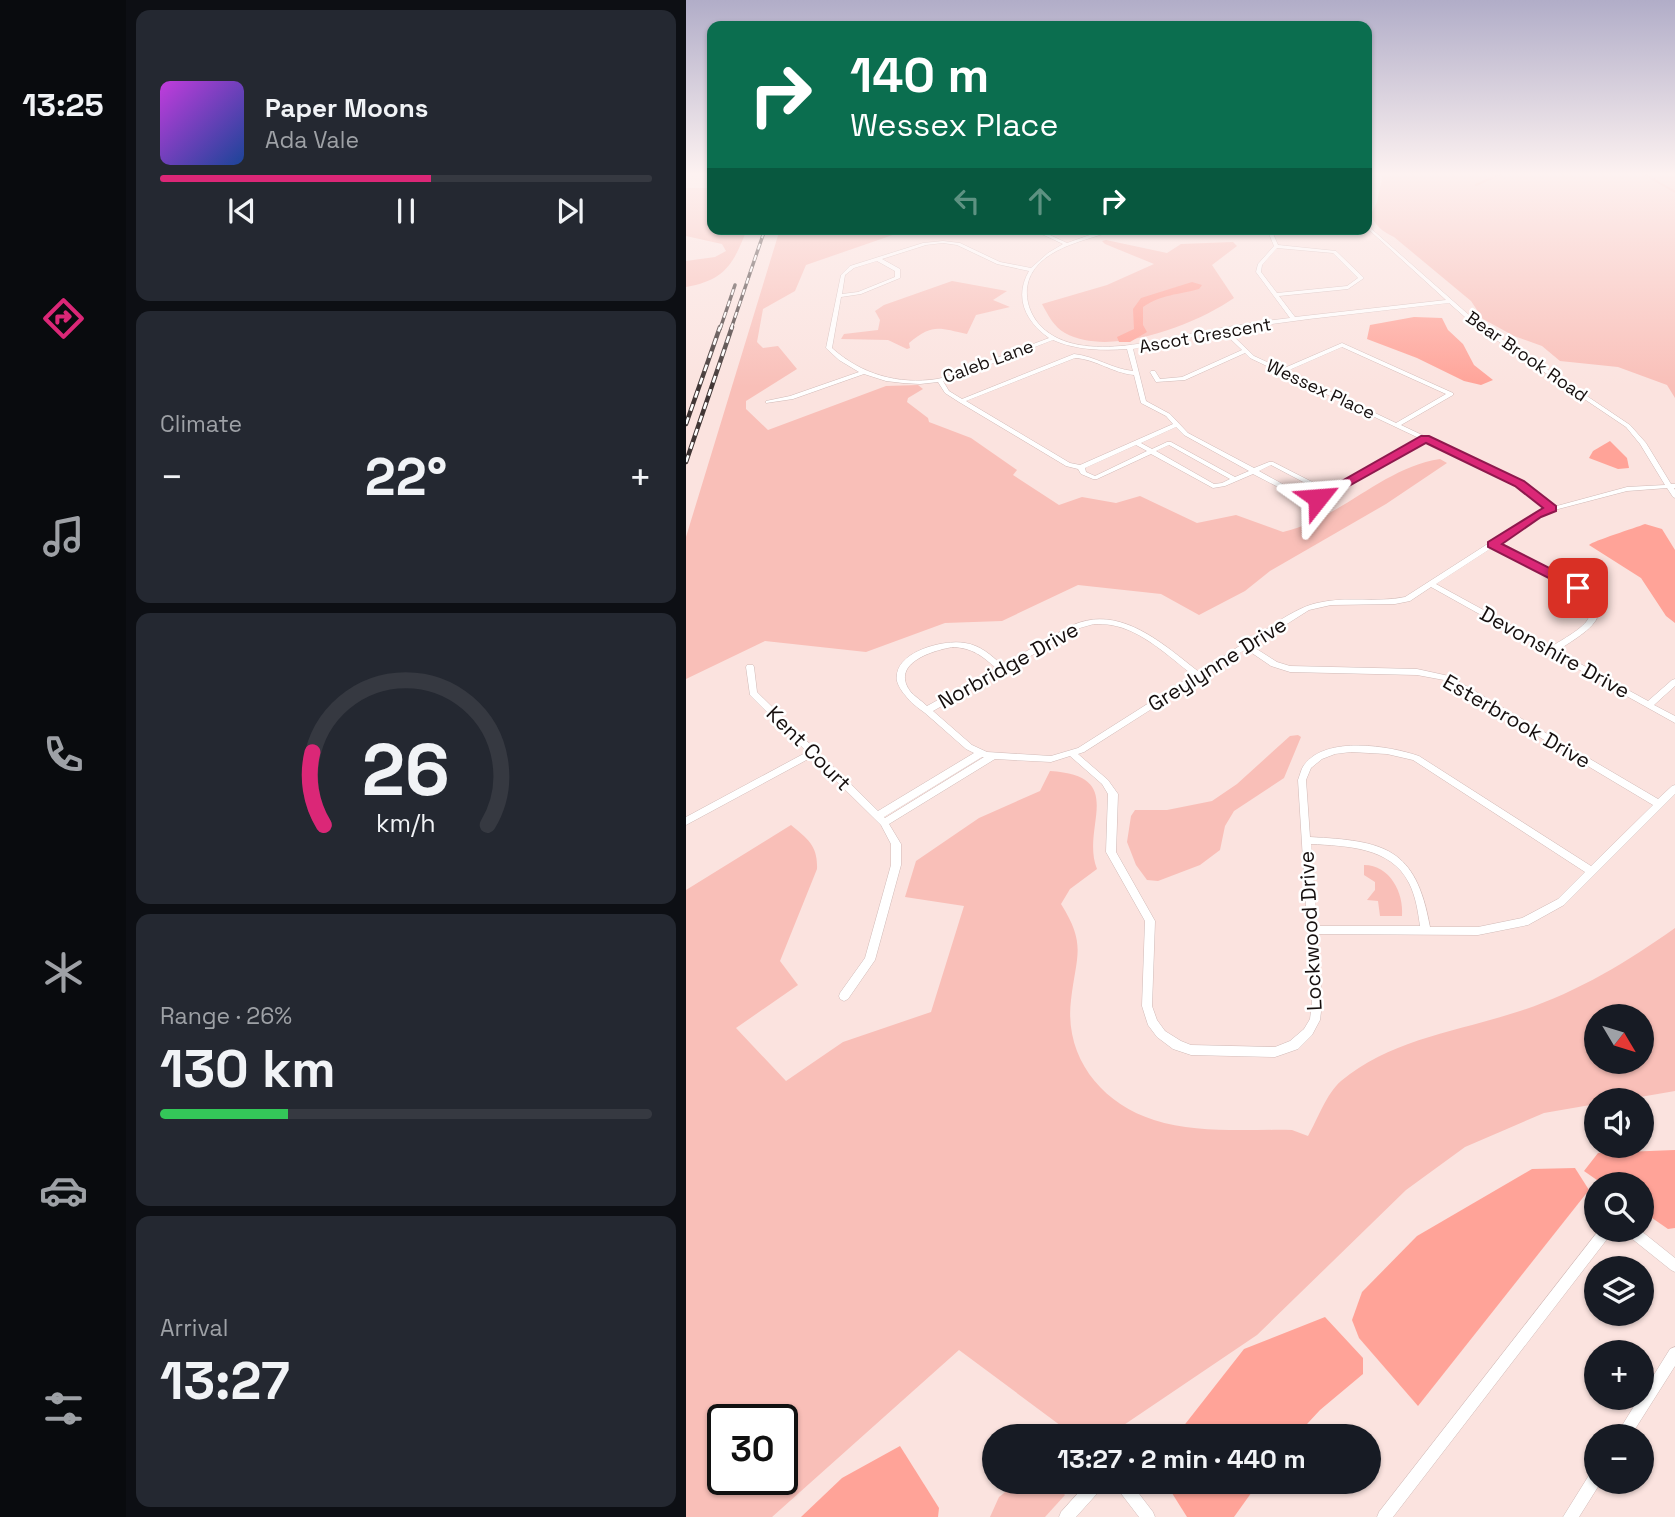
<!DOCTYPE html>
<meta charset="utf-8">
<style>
body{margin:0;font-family:"Space Grotesk",sans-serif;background:#242831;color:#f1f3f6;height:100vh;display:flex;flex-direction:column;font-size:26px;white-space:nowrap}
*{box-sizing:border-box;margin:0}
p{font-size:23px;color:#9ea1a6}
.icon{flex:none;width:38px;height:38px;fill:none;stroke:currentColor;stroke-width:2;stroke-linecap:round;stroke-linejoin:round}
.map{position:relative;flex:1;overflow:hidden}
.side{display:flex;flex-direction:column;gap:10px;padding:10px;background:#0d0f14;width:560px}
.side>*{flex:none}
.hud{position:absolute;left:21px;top:21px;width:665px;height:214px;border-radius:14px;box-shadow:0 2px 5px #0004;background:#0b6e4f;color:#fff;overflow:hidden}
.needle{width:46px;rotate:128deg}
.buttons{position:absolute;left:898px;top:1004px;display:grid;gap:14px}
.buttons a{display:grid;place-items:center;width:70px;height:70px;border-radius:50%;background:#171b24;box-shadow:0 2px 5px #0004;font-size:35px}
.speed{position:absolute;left:21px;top:1404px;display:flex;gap:14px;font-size:35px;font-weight:700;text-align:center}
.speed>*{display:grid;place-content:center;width:91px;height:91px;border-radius:50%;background:#171b24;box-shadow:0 2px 5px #0004;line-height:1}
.speed .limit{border:4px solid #111;border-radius:10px;background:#fff;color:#111}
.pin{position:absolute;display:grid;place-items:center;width:60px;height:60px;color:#fff;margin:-30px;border-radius:14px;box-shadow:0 4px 10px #0006}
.me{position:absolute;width:77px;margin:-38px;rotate:62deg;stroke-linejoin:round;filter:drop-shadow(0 0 5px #0008)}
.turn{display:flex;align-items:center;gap:24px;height:147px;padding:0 28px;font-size:32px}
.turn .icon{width:91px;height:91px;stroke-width:2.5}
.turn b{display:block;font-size:49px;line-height:60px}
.lanes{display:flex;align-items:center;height:66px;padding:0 28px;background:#0003;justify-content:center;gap:35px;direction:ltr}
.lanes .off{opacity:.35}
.big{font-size:52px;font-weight:700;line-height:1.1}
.side .tile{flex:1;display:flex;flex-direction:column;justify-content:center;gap:10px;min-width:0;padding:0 24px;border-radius:14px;background:#242831}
.side .dial{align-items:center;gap:0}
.dial svg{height:182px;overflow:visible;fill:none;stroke:#363941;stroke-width:7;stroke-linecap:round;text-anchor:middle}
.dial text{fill:#f1f3f6;stroke:none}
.song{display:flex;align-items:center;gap:21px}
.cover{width:84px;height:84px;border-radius:10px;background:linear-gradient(135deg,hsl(290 70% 55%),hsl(220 70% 35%))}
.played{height:7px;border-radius:4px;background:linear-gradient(90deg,#db2777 55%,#363941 55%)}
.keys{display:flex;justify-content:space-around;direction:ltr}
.heat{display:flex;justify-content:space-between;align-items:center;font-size:38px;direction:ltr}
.charge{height:10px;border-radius:5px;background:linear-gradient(90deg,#34c759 26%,#363941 0)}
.trip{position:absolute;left:296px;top:1424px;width:399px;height:70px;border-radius:35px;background:#171b24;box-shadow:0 2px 5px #0004;font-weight:700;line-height:70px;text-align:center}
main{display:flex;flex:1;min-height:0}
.menu{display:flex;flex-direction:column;width:126px;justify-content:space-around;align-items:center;background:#090b0e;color:#9ea1a6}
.menu .icon{width:49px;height:49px}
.menu .selected{color:#db2777}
.menu b{font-size:32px;color:#f1f3f6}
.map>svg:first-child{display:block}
.green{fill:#f9bfb8;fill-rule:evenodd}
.water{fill:#ffa398}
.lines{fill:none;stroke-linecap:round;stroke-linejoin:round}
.stream{stroke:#ffa398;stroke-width:2}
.minor-casing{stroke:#d1bab7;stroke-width:1}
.minor{fill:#fff;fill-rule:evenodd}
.rail-far1-casing{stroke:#413635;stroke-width:3.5}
.rail-casing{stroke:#413635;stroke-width:4.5}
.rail-far1{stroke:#fff;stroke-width:2;stroke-dasharray:6;stroke-linecap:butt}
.rail{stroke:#fff;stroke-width:2.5;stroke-dasharray:7;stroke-linecap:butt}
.route{fill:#db2777;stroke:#8e194d;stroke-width:2}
.labels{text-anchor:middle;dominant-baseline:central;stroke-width:5;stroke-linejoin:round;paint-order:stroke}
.far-street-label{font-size:18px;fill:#160f0e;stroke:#fff}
.street-label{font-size:21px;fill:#160f0e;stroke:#fff}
</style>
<main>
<nav class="menu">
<b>13:25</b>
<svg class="icon selected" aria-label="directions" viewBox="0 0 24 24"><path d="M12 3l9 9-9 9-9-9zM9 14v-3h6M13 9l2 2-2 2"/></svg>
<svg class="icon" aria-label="music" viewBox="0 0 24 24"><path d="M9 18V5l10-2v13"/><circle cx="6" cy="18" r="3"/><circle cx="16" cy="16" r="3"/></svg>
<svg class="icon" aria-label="phone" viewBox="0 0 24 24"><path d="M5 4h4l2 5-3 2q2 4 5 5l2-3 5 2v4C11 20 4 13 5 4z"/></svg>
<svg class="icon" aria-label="climate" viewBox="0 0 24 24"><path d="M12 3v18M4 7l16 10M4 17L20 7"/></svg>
<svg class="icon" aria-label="car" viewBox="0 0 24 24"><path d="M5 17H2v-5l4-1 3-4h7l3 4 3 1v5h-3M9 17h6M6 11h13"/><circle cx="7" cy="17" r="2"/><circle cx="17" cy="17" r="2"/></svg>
<svg class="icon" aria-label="filters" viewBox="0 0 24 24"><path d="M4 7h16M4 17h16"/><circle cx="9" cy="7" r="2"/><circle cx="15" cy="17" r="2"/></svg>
</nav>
<section class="side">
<div class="tile">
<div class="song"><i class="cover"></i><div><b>Paper Moons</b><p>Ada Vale</p></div></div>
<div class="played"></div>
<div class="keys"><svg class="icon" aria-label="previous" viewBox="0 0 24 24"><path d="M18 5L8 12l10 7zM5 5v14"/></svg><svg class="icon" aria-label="pause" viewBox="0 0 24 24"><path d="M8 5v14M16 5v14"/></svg><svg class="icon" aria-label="next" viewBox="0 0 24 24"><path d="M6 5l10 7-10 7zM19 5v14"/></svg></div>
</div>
<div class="tile"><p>Climate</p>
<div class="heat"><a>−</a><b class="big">22°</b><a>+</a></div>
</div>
<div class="tile dial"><svg viewBox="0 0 100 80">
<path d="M14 69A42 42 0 1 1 86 69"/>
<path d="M14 69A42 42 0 0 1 9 37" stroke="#db2777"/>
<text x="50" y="56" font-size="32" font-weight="700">26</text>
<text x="50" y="72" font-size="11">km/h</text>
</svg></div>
<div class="tile"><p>Range · 26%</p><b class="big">130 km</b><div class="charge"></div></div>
<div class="tile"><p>Arrival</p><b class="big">13:27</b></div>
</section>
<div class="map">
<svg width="989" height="1517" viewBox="0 0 989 1517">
<rect width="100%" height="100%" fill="#fbe3df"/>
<!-- green -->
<g class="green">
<path d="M697,174H989V398L981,385L932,367L874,361L856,346L828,336L797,319L785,301L708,237C697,232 688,225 685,214L691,202Z"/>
<path d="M0,188H26V229H61C47,265 39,280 0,287V261L29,257L40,251L36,244L0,236Z"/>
<path d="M94,229H224L120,265L109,291L77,309L71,342L77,348L92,346L111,369L60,401V409L82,430L200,386L232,385L237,389L222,398L221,402L242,418L243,422L285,438L331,470L327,475L373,505L396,497L430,503L454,496L511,523L550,515L597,532C654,519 696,468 754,459L761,463L700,504L584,571L559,591L513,615L475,594L392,585L316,621L259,623L180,652L79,641L0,679V537Z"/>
<path d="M420,240L481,253L495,244L547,242L551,246L526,265L548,298C509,325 424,358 379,333C368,327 362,315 356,304L421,285L468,264L419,244L416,241Z"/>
<path d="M266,281L321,291L307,300L324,307L290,315L281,334C253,328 247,323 223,343L224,348L221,349L202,340L155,339L158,334L192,330L194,320L189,311L198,305Z"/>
<polygon points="612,735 615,737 598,778 548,811 539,826 534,850 514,865 472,881 461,880 450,865 441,842 445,816 449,810 481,810 526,801 551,784 604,736"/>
<path d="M364,771C443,776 394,827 411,869L384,889L375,904C401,945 390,956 385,1000C378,1057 415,1103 468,1120C511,1134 562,1129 606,1130L622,1136C632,1119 640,1094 655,1081C705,1039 774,1031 834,1011C890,993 941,962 989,928V1091L931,1101H910V1104L858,1113L779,1147L720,1190L571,1335L420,1437H390L273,1350L86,1517H0V890L105,825C122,839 132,846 131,869L94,961L112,985L50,1028L100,1081L157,1042L245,1012L278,906L219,897L230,861L293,818L354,791ZM910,1017H956V1062H910ZM37,1419H96V1479H37Z"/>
<path d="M678,865C704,865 718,893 716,916H694L692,901L681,900L689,890V882L678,875Z"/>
<polygon points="332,1482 368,1482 379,1495 359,1517 304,1517 313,1497"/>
</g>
<!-- water -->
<g class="water">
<path d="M506,282L516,285L513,289C492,295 476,294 457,307V325L461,332L444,342H433L431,337L448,329L447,309L455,298Z"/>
<polygon points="728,317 756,318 762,330 777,344 788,365 807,380 795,385 778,381 731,358 681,339 684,325"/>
<polygon points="924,441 941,458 943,468 932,469 903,458 907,451"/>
<path d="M959,524L976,529L989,550V623L980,616L955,578L903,545C907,541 949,528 959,524Z"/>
<polygon points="989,1150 989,1228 982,1229 956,1211 956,1185 918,1185 898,1171 912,1153"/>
<polygon points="889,1168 903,1190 732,1406 673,1338 666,1320 676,1292 731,1236 846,1169"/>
<polygon points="639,1317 677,1358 677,1374 634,1410 609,1437 489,1437 558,1349"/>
<polygon points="214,1446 253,1508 252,1517 115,1517 156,1478"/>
<polygon points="479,1482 573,1482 548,1517 501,1517"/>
</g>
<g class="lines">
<!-- stream -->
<g class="stream">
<polyline points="958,174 989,192"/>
<polyline points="790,185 815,174"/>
</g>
<defs>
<g id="minor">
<path d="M681,225L792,323L944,425L960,443L985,484H989V488H988L989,490V498L987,497L981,488L941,491L857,513L811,543C832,553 917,588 912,615C909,629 882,643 871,651L962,701L986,680L989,679V686L968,705L989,716V723L745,587L724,601L709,604L645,605L623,610L566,646L591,662L604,666L731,669L763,676L972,799L986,786L989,785V794L878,905L842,925L792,935L631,934L636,1003L634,1020L626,1035L612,1049L589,1057L505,1055L487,1049L471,1037L462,1025L456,1006L459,921L420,852L422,794L416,784L384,756L365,762L309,759L203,824L215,844V865L189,960L162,999L158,1001L154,999L153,996L154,993L179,958L205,865V844L195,825L126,757L0,825V817L121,752L64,695L60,667L61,665H67L68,667L71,692L192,811L288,753L280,749C266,737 253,725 239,713C232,708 224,702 219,695C216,692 212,685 211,681C206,652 258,639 279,643C294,645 305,655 316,665C332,656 348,647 364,638C371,634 379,628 387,625C435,604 478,645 513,672L555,645L556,643H560C580,630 608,608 631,603C660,596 690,603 719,597L853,511L861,508L829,483L740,441L635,499H615L567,474L539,486L527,488L465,454L411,479H407L395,474L392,469L380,466L273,402L259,393L252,382L234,384L217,383L200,381L178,374L107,399L80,403V401L104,396L173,372L153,360L140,348L155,275L164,266L237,243L257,241L274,243L314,262L345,268L362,253L377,244L345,229H351L381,243L418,230L433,229C403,240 346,248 341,288C340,301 344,313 352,323C389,367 477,338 525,330C551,325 577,321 604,318L570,272L572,264L588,246L581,229H585L592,245L650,251L678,278L662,289L593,296L609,317L760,300L681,228ZM257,243L271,245L311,264L343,271C328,297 339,321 363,338C341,346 319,355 297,363C282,369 267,376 251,379C212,385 175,374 146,348L155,297L175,294L214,278V269L196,259L240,245ZM591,248L647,253L672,278L661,286L591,293L575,272L576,265ZM191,261L209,271V277L172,292L156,294L159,275L168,268ZM763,303L788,325L940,427L954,444L979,485L941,487L867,507L833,481L715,425L767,395V393L656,343L596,369L568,356L541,330L623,319ZM536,331L556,350L496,377L474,379L469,371H465L464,372L470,382L499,380L559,353L564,358L735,439L642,490L587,462H583L568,468L502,433L484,414L460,401L447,349ZM367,340C389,350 417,351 441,349L447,371C426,369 409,356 388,354L276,399L263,391L257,381L269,378ZM656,347L760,394L710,423L601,371ZM389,358C410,359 426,373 448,375L455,403L480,416L487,424L394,465L384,463L280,401ZM490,427L498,435L563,471L549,477L485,442H481L466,449L455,443ZM450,445L461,451L409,476L400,472L399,468ZM483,445L544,479L536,483L528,484L470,451ZM585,465L638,493L634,495L618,496L573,471ZM807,547C825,555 914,592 903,617C899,628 875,640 865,647L750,584ZM408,624C414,624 420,624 425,625C456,630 483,657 507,675L392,748L365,756L301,752L286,745L247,711L394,628ZM267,647C287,648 296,656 310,668L241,706C236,701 228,696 224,691C204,663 248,650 267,647ZM560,649L585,666L604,672L731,675L758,680L967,805L905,866L733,756C704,746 640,735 618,765C615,769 614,775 612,780L626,1003L624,1019L618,1029L604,1041L589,1047L505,1045L495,1041L479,1031L471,1020L466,1006L469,921L430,852L432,794L422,780L392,754L398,752ZM665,752L701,754L727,760L899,872L872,899L836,918L792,927H744C730,847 698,841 624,837L620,780L625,768L636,759L649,754ZM296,757H298L199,818L198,817ZM625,844C661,846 705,847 723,883C730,897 732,912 734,926H631Z"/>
<polygon points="913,1230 927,1230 925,1234 707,1517 691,1517 693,1512"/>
<polygon points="938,1230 954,1230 989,1258 989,1272 985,1270 940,1234"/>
<polygon points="989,1347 989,1366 944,1437 929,1437 953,1398 956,1398 956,1394 984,1349"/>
<polygon points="910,1470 910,1482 915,1482 893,1517 877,1517 905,1472"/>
<polygon points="402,1482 419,1482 417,1487 390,1517 373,1517 375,1512"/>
<polygon points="428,1482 444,1482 467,1512 469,1517 453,1517 430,1487"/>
</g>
</defs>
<!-- minor casing -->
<use href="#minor" class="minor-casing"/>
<!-- minor -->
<use href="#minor" class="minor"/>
<defs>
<g id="rail-far1">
<polyline points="34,329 49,285"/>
<polyline points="45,329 79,229"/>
</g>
<g id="rail">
<polyline points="0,424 34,327"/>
<polyline points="0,462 46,327"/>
</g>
</defs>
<!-- rail-far1 casing -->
<use href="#rail-far1" class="rail-far1-casing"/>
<!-- rail casing -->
<use href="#rail" class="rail-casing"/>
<!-- rail-far1 -->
<use href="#rail-far1" class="rail-far1"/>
<!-- rail -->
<use href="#rail" class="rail"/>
</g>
<!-- sky -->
<linearGradient id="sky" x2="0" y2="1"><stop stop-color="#b1adc8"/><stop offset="0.45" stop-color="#fdf2f1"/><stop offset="1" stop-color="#fdf2f1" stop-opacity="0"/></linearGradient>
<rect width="989" height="387" fill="url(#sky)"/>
<!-- route -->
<polygon class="route" points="735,436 743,436 838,481 870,506 870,511 855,517 816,544 897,585 897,591 888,591 802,547 802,542 857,508 829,486 740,443 636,501 626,498"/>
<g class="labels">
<!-- far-street labels -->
<g class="far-street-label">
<text transform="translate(519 335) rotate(-10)">Ascot Crescent</text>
<text transform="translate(841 356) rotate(35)">Bear Brook Road</text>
<text transform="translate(302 361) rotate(-20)">Caleb Lane</text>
<text transform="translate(635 389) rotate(25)">Wessex Place</text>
</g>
<!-- street labels -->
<g class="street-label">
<text transform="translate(869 652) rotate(29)">Devonshire Drive</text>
<text transform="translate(531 664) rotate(-32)">Greylynne Drive</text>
<text transform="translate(322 665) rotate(-29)">Norbridge Drive</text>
<text transform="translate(831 721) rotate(30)">Esterbrook Drive</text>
<text transform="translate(123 748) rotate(45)">Kent Court</text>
<text transform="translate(624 931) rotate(-93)">Lockwood Drive</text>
</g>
</g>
</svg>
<div class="buttons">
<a><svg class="needle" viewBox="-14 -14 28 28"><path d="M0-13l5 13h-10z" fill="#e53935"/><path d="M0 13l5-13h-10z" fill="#9ea1a6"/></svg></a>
<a><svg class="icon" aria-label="sound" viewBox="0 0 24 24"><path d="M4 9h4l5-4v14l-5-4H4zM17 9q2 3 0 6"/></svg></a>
<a><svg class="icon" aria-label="search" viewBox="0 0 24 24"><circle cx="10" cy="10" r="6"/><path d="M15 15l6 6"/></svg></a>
<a><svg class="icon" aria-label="layers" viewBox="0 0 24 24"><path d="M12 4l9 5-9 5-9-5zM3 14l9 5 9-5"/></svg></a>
<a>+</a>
<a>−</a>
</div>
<div class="speed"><div class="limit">30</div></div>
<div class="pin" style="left:892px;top:588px;background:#d93025"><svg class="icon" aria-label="arrive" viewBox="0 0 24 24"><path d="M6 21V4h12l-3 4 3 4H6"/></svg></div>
<svg class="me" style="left:632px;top:498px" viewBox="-20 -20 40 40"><path d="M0-17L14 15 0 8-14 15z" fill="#db2777" stroke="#fff" stroke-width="4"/></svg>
<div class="trip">13:27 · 2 min · 440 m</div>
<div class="hud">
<div class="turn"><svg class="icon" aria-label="right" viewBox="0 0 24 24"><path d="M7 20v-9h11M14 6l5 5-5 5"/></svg><div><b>140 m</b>Wessex Place</div></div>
<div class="lanes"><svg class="icon off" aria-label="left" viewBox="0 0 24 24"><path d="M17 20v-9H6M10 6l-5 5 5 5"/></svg><svg class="icon off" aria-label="ahead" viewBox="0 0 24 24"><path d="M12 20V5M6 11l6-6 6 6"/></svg><svg class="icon" aria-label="right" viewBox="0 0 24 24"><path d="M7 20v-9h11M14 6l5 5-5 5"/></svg></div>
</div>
</div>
</main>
